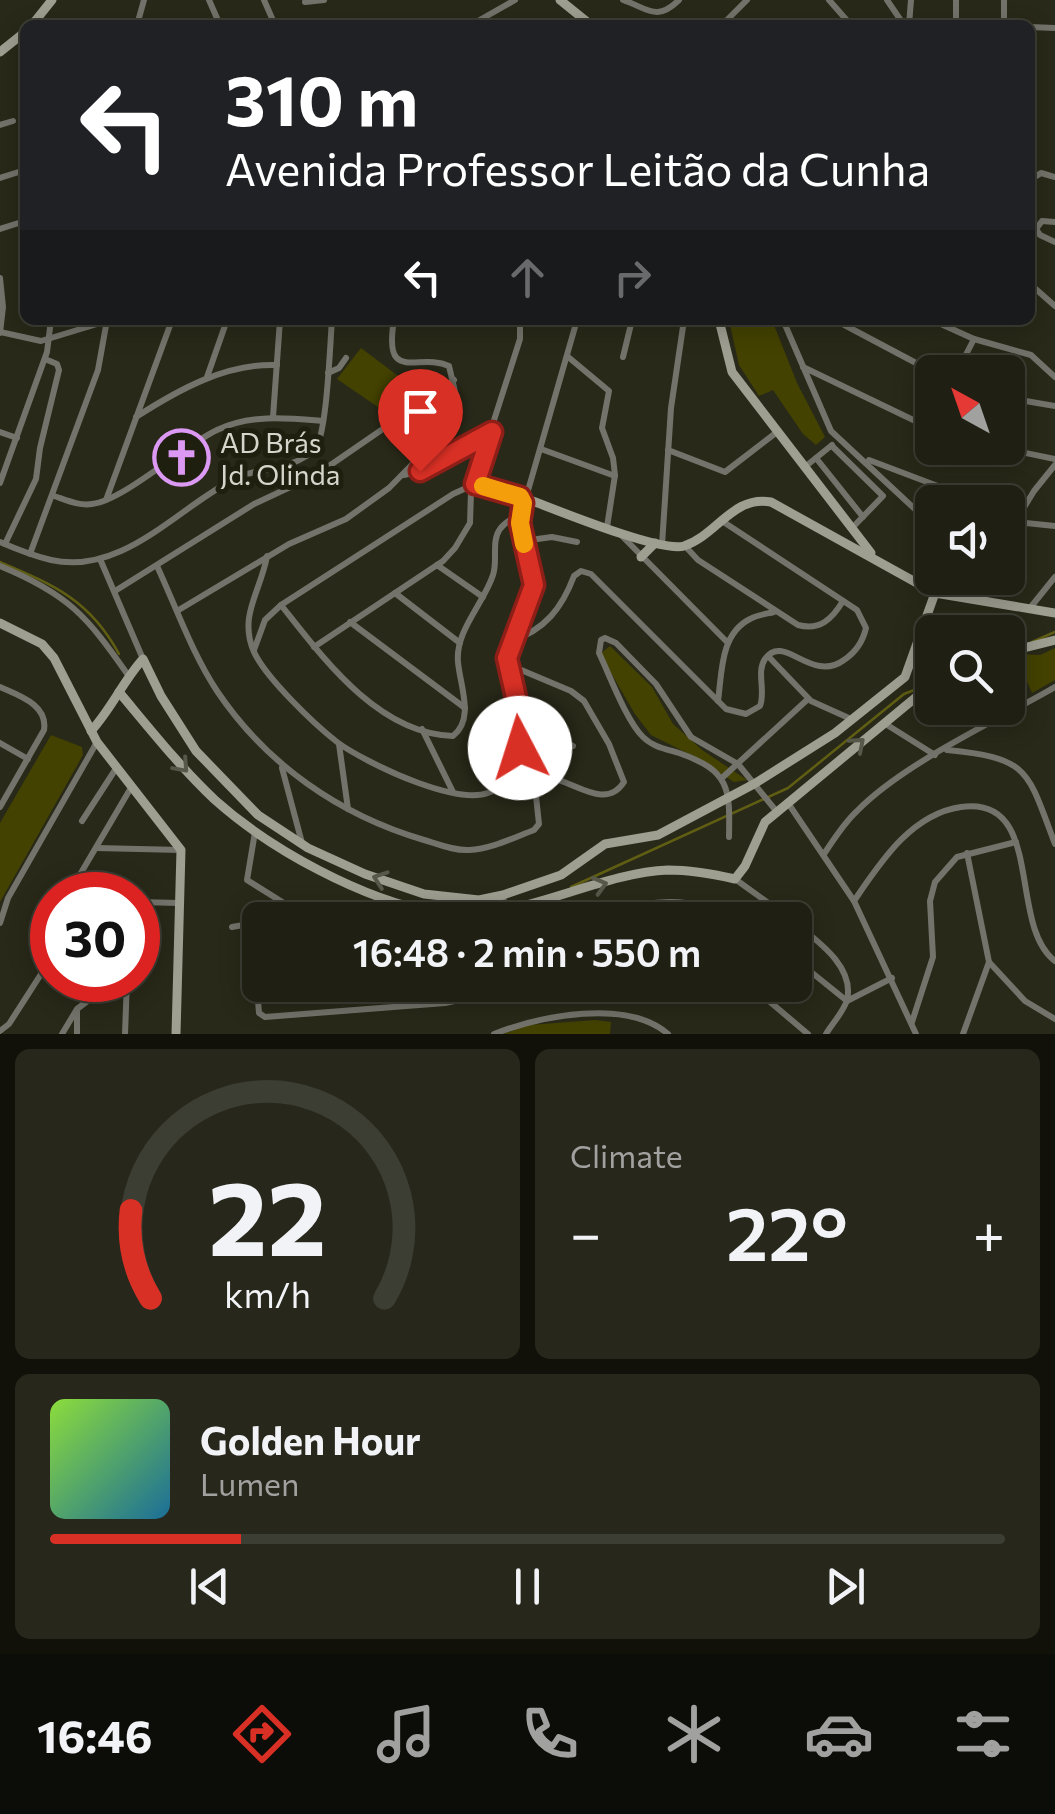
<!DOCTYPE html>
<meta charset="utf-8">
<style>
body{margin:0;font-family:Commissioner,sans-serif;background:#27271c;color:#f1f3f6;height:100vh;display:flex;flex-direction:column;font-size:38px;white-space:nowrap}
*{box-sizing:border-box;margin:0}
p{font-size:32px;color:#a1a2a0}
.icon{flex:none;width:55px;height:55px;fill:none;stroke:currentColor;stroke-width:2;stroke-linecap:round;stroke-linejoin:round}
.map{position:relative;height:1034px;overflow:hidden}
.panel{display:flex;flex-direction:column;gap:15px;padding:15px;background:#11110a;flex:1}
.panel>*{flex:none}
.top-card{position:absolute;left:20px;top:20px;width:1015px;height:305px;border-radius:15px;box-shadow:0 5px 25px #0003,0 0 0 2px #3c3d33;background:#202124;color:#fff;overflow:hidden}
.needle{width:65px;rotate:320deg}
.fabs{position:absolute;left:915px;top:355px;display:grid;gap:20px}
.fabs a{display:grid;place-items:center;width:110px;height:110px;border-radius:15px;background:#1f1f13;box-shadow:0 5px 25px #0003,0 0 0 2px #3c3d33;font-size:50px}
.speed{position:absolute;left:30px;top:872px;display:flex;gap:20px;font-size:50px;font-weight:700;text-align:center}
.speed>*{display:grid;place-content:center;width:130px;height:130px;border-radius:50%;background:#1f1f13;box-shadow:0 5px 25px #0003,0 0 0 2px #3c3d33;line-height:1}
.speed .limit{border:15px solid #d22;background:#fff;color:#111}
.pin{position:absolute;display:grid;place-items:center;width:85px;height:85px;color:#fff;margin:-102px -42px;border-radius:50% 50% 50% 0;rotate:-45deg;box-shadow:0 0 10px #0007}
.pin .icon{rotate:45deg}
.me{position:absolute;width:110px;margin:-55px;rotate:355deg;stroke-linejoin:round;filter:drop-shadow(0 0 8px #0008)}
.turn{display:flex;align-items:center;gap:35px;height:210px;padding:0 40px;font-size:45px}
.turn .icon{width:130px;height:130px;stroke-width:2.5}
.turn b{display:block;font-size:70px;line-height:85px}
.lanes{display:flex;align-items:center;height:95px;padding:0 40px;background:#0003;justify-content:center;gap:50px;direction:ltr}
.lanes .off{opacity:.35}
.big{font-size:75px;font-weight:600;line-height:1.1}
.panel .card{flex:1;display:flex;flex-direction:column;justify-content:center;gap:15px;min-width:0;padding:0 35px;border-radius:15px;background:#27271c}
.panel .dial{align-items:center;gap:0}
.dial svg{height:260px;overflow:visible;fill:none;stroke:#3c3d33;stroke-width:7;stroke-linecap:round;text-anchor:middle}
.dial text{fill:#f1f3f6;stroke:none}
.song{display:flex;align-items:center;gap:30px}
.cover{width:120px;height:120px;border-radius:15px;background:linear-gradient(135deg,hsl(90 70% 55%),hsl(200 70% 35%))}
.played{height:10px;border-radius:5px;background:linear-gradient(90deg,#d93025 20%,#3c3d33 20%)}
.keys{display:flex;justify-content:space-around;direction:ltr}
.heat{display:flex;justify-content:space-between;align-items:center;font-size:55px;direction:ltr}
.panel .tiles{flex:1;display:grid;gap:15px;grid-template-columns:1fr 1fr}
.card:last-child{grid-column:span 2}
.trip{position:absolute;left:242px;top:902px;width:570px;height:100px;border-radius:15px;background:#1f1f13;box-shadow:0 5px 25px #0003,0 0 0 2px #3c3d33;font-weight:600;line-height:100px;text-align:center}
.tabs{display:flex;height:160px;justify-content:space-around;align-items:center;background:#0c0c08;color:#a1a2a0}
.tabs .icon{width:70px;height:70px}
.tabs .current{color:#d93025}
.tabs b{font-size:45px;color:#f1f3f6}
.map>svg:first-child{display:block}
.green{fill:#434200}
.lines{fill:none;stroke-linecap:round;stroke-linejoin:round}
.stream{stroke:#605e13;stroke-width:2.5}
.street{stroke:#73736b;stroke-width:6}
.secondary{stroke:#9e9e91;stroke-width:9}
.oneway{stroke:#58584a}
.route-casing{stroke:#8d1f18;stroke-width:25}
.route{stroke:#d93025;stroke-width:18}
.slow{stroke:#f59e0b;stroke-width:18}
.labels{text-anchor:middle;dominant-baseline:central;stroke-width:10;stroke-linejoin:round;paint-order:stroke}
.poi-label{font-size:28px;fill:#d5d5cb;stroke:#1f1f0f;text-anchor:start}
</style>
<div class="map">
<svg width="1055" height="1034" viewBox="0 0 1055 1034">
<rect width="100%" height="100%" fill="#292919"/>
<!-- green -->
<g class="green">
<polygon points="729,320 772,320 797,383 825,437 816,445 803,434 773,390 759,396 739,365"/>
<polygon points="361,348 414,388 391,416 337,379"/>
<polygon points="610,646 652,687 673,724 702,750 747,780 734,782 695,757 651,735 635,714 600,654"/>
<polygon points="1055,648 1055,680 1032,693 1015,654 1040,655"/>
<polygon points="51,735 82,747 83,755 0,902 0,823"/>
<polygon points="595,1020 611,1022 610,1034 503,1034 529,1025"/>
</g>
<g class="lines">
<!-- stream -->
<g class="stream">
<path d="M0,562C54,585 90,600 119,654"/>
<polyline points="1032,642 1055,632"/>
<polyline points="571,887 788,788 904,694 922,687"/>
</g>
<!-- street -->
<g class="street">
<polyline points="209,0 220,25"/>
<polyline points="264,0 275,25"/>
<path d="M623,0C649,9 656,22 679,0"/>
<polyline points="829,0 851,25"/>
<polyline points="887,0 904,25"/>
<polyline points="956,0 956,25"/>
<polyline points="1004,0 1004,25"/>
<polyline points="305,2 324,0"/>
<polyline points="137,25 144,0"/>
<polyline points="471,25 515,0"/>
<polyline points="722,25 747,0"/>
<polyline points="909,25 911,0"/>
<polyline points="1030,27 1055,28"/>
<polyline points="0,125 13,121"/>
<polyline points="0,178 25,170"/>
<polyline points="1030,180 1041,173 1055,177"/>
<polyline points="1055,222 1042,221 1036,229 1040,235 1055,242"/>
<polyline points="0,229 25,221"/>
<polyline points="0,278 3,307 0,333"/>
<polyline points="1030,284 1055,306"/>
<polyline points="783,320 831,431 932,525"/>
<polyline points="835,320 933,372"/>
<polyline points="932,320 974,339 1031,355 1055,377"/>
<polyline points="0,332 41,341 107,321"/>
<polyline points="567,356 609,391 602,428 613,458 615,475 607,527"/>
<polyline points="623,357 632,320"/>
<polyline points="803,367 932,429"/>
<polyline points="957,372 974,339"/>
<polyline points="328,373 339,368 346,358"/>
<polyline points="207,377 227,320"/>
<polyline points="1008,398 1055,406"/>
<path d="M136,417C178,390 226,363 277,365"/>
<polyline points="273,417 280,320"/>
<polyline points="0,432 17,438"/>
<polyline points="832,446 883,496 853,527"/>
<polyline points="1001,448 1055,459"/>
<polyline points="541,449 615,476"/>
<polyline points="668,450 725,472 777,432"/>
<polyline points="816,458 863,517"/>
<polyline points="869,460 980,502"/>
<polyline points="806,466 832,445"/>
<polyline points="283,468 287,488"/>
<polyline points="404,475 420,471 491,433"/>
<polyline points="0,483 47,352 51,320"/>
<path d="M54,496C66,500 79,506 92,504C123,501 183,446 217,430C251,414 287,418 323,421"/>
<polyline points="106,500 172,320"/>
<polyline points="529,501 527,494 577,320"/>
<polyline points="1016,522 1055,526"/>
<polyline points="620,534 728,643"/>
<polyline points="1008,534 1034,491 1055,465"/>
<polyline points="523,541 552,537 577,542"/>
<path d="M0,542C16,549 34,556 51,560C123,576 178,507 236,478C262,466 293,471 315,449C327,436 330,343 332,320"/>
<polyline points="5,544 36,479 40,448 59,370 57,364 45,359"/>
<polyline points="662,545 671,408 684,320"/>
<path d="M685,546L698,560L798,625C820,631 832,619 843,601"/>
<polyline points="30,554 98,370 107,320"/>
<path d="M267,556C261,591 238,616 254,652C266,678 314,724 337,742C362,761 474,817 498,786C527,749 524,729 513,686C510,676 506,666 507,656C509,629 536,605 534,577C531,551 514,530 523,503"/>
<polyline points="100,559 143,659"/>
<polyline points="437,565 483,597"/>
<path d="M0,566C68,594 87,616 128,675"/>
<path d="M157,566C176,607 192,653 217,691C266,764 339,815 424,840C438,844 454,851 469,850C491,849 513,838 534,830L539,824L535,787L546,777C572,779 605,812 624,782L609,744L584,701L571,691L507,664"/>
<polyline points="115,591 254,504 316,475 454,380"/>
<polyline points="395,593 460,643"/>
<polyline points="967,599 973,579"/>
<polyline points="976,600 978,580"/>
<path d="M281,605C323,658 378,734 453,736C475,719 460,686 458,662C455,631 484,603 493,575C498,561 491,541 500,529C505,522 513,518 519,515"/>
<polyline points="1030,608 1055,577"/>
<path d="M177,611L289,544L346,519L389,488L441,435L451,420L456,396L449,366C418,352 383,385 394,320"/>
<polyline points="350,622 465,708"/>
<path d="M511,641C545,630 562,608 574,576L581,571L591,574L726,709L746,714L760,706C766,691 756,672 765,659C784,632 811,684 844,660C856,652 863,641 866,628L857,610L722,521"/>
<polyline points="314,647 443,561 455,548 470,523 471,492 520,339 520,320"/>
<polyline points="254,650 265,620 281,605 453,494 475,484 520,497"/>
<polyline points="768,656 811,701 851,719"/>
<path d="M0,687C20,696 48,705 44,730L0,807"/>
<path d="M718,701C722,673 720,634 750,619C757,615 766,614 774,612"/>
<polyline points="884,723 935,755"/>
<polyline points="522,724 573,746"/>
<polyline points="422,729 453,792"/>
<polyline points="0,743 28,759"/>
<polyline points="339,744 348,809"/>
<path d="M947,750C1030,758 1027,770 1055,844"/>
<polyline points="282,768 302,843"/>
<polyline points="723,777 808,699"/>
<polyline points="788,803 854,901 916,1034"/>
<polyline points="82,821 117,767"/>
<polyline points="255,832 247,880 311,920"/>
<path d="M729,837C730,788 730,771 679,753C666,749 653,747 643,737C626,720 610,676 599,653L601,640L605,638L616,643L656,684L691,737L738,764L777,812"/>
<polyline points="96,848 181,850"/>
<polyline points="967,853 989,962 1025,1001 1055,1019"/>
<path d="M824,854C834,839 844,823 857,811C904,763 996,721 1055,687"/>
<polyline points="735,879 792,920"/>
<polyline points="68,895 132,786"/>
<polyline points="503,895 506,920"/>
<path d="M854,901C880,863 911,814 961,807C1046,795 1007,925 1055,961"/>
<polyline points="138,902 179,903"/>
<polyline points="274,920 297,914"/>
<path d="M578,920C642,903 680,890 742,920"/>
<polyline points="0,923 8,898 97,742"/>
<path d="M795,923C816,940 855,966 847,1000C844,1011 832,1024 826,1034"/>
<polyline points="232,927 260,922"/>
<polyline points="48,959 52,923"/>
<polyline points="795,959 847,1001 892,978"/>
<polyline points="260,970 256,975 259,1013 265,1017 445,1003 532,985"/>
<polyline points="750,985 808,1034"/>
<polyline points="912,1022 933,957 930,901 935,882 957,857 1016,842"/>
<polyline points="0,1031 9,1024 52,957"/>
<polyline points="62,1034 77,1009 115,980"/>
<polyline points="77,1034 77,1010"/>
<polyline points="125,1034 127,980"/>
<path d="M494,1034C540,1016 627,998 668,1034"/>
<polyline points="963,1034 989,962"/>
</g>
<!-- secondary -->
<g class="secondary">
<polyline points="560,0 591,25"/>
<polyline points="32,25 52,0"/>
<polyline points="0,52 25,32"/>
<polyline points="719,320 732,372 871,553"/>
<path d="M530,500C557,510 661,553 684,546C717,535 733,495 771,502L935,593L1055,613"/>
<polyline points="641,557 655,543"/>
<polyline points="0,623 42,644 54,658 97,742 181,850 176,1034"/>
<polyline points="1008,652 1055,640"/>
<path d="M119,692C150,729 180,767 215,800C271,850 363,900 437,913C459,917 484,915 505,910C557,900 616,872 668,870C691,870 713,874 735,879L745,866L765,822L932,684"/>
<path d="M91,731C112,708 123,681 143,659L161,696L196,751L258,815L308,848L365,874L424,894L479,900L503,895L561,875L605,844L658,835L754,784L835,733L905,677L935,593"/>
</g>
</g>
<!-- one-way arrows -->
<defs><path id="oneway-chevron" d="M-2-3.5L2.5 0L-2 3.5" fill="none" stroke-width="1.6" stroke-linecap="round" stroke-linejoin="round" transform="scale(2.5)"/></defs>
<g class="oneway">
<use href="#oneway-chevron" transform="translate(858 744) rotate(-41)"/>
<use href="#oneway-chevron" transform="translate(182 766) rotate(48)"/>
<use href="#oneway-chevron" transform="translate(380 879) rotate(-161)"/>
<use href="#oneway-chevron" transform="translate(600 885) rotate(-16)"/>
</g>
<g class="lines">
<defs>
<polyline id="route" points="420,471 492,432 475,484 520,497 523,503 520,523 534,585 507,658 522,724 520,748"/>
</defs>
<!-- route casing -->
<use href="#route" class="route-casing"/>
<!-- route -->
<use href="#route" class="route"/>
<!-- slow -->
<polyline class="slow" points="483,486 520,497 523,503 520,523 524,544"/>
</g>
<!-- icons -->
<defs>
<symbol id="church-ring" viewBox="-11 -11 22 22"><circle r="9.5" fill="#1f1f0f" stroke="#dc99f4" stroke-width="1.5"/><path d="M-1.2-6h2.4v3.5h3.3v2.4h-3.3V6h-2.4V-.1h-3.3v-2.4h3.3Z" fill="#dc99f4"/></symbol>
</defs>
<g fill-rule="evenodd">
<use href="#church-ring" x="150" y="426" width="63" height="63"/>
</g>
<g class="labels">
<!-- poi labels -->
<g class="poi-label">
<text x="220" y="442">AD Brás<tspan x="220" dy="32">Jd. Olinda</tspan></text>
</g>
</g>
</svg>
<div class="fabs">
<a><svg class="needle" viewBox="-14 -14 28 28"><path d="M0-13l5 13h-10z" fill="#e53935"/><path d="M0 13l5-13h-10z" fill="#a1a2a0"/></svg></a>
<a><svg class="icon" aria-label="sound" viewBox="0 0 24 24"><path d="M4 9h4l5-4v14l-5-4H4zM17 9q2 3 0 6"/></svg></a>
<a><svg class="icon" aria-label="search" viewBox="0 0 24 24"><circle cx="10" cy="10" r="6"/><path d="M15 15l6 6"/></svg></a>
</div>
<div class="speed"><div class="limit">30</div></div>
<div class="pin" style="left:420px;top:471px;background:#d93025"><svg class="icon" aria-label="arrive" viewBox="0 0 24 24"><path d="M6 21V4h12l-3 4 3 4H6"/></svg></div>
<svg class="me" style="left:520px;top:748px" viewBox="-20 -20 40 40"><circle r="19" fill="#fff"/><path d="M0-13L10 11 0 6-10 11z" fill="#d93025"/></svg>
<div class="trip">16:48 · 2 min · 550 m</div>
<div class="top-card">
<div class="turn"><svg class="icon" aria-label="left" viewBox="0 0 24 24"><path d="M17 20v-9H6M10 6l-5 5 5 5"/></svg><div><b>310 m</b>Avenida Professor Leitão da Cunha</div></div>
<div class="lanes"><svg class="icon" aria-label="left" viewBox="0 0 24 24"><path d="M17 20v-9H6M10 6l-5 5 5 5"/></svg><svg class="icon off" aria-label="ahead" viewBox="0 0 24 24"><path d="M12 20V5M6 11l6-6 6 6"/></svg><svg class="icon off" aria-label="right" viewBox="0 0 24 24"><path d="M7 20v-9h11M14 6l5 5-5 5"/></svg></div>
</div>
</div>
<section class="panel">
<div class="tiles">
<div class="card dial"><svg viewBox="0 0 100 80">
<path d="M14 69A42 42 0 1 1 86 69"/>
<path d="M14 69A42 42 0 0 1 8 42" stroke="#d93025"/>
<text x="50" y="56" font-size="32" font-weight="700">22</text>
<text x="50" y="72" font-size="11">km/h</text>
</svg></div>
<div class="card"><p>Climate</p>
<div class="heat"><a>−</a><b class="big">22°</b><a>+</a></div>
</div>
<div class="card">
<div class="song"><i class="cover"></i><div><b>Golden Hour</b><p>Lumen</p></div></div>
<div class="played"></div>
<div class="keys"><svg class="icon" aria-label="previous" viewBox="0 0 24 24"><path d="M18 5L8 12l10 7zM5 5v14"/></svg><svg class="icon" aria-label="pause" viewBox="0 0 24 24"><path d="M8 5v14M16 5v14"/></svg><svg class="icon" aria-label="next" viewBox="0 0 24 24"><path d="M6 5l10 7-10 7zM19 5v14"/></svg></div>
</div>
</div>
</section>
<nav class="tabs">
<b>16:46</b>
<svg class="icon current" aria-label="directions" viewBox="0 0 24 24"><path d="M12 3l9 9-9 9-9-9zM9 14v-3h6M13 9l2 2-2 2"/></svg>
<svg class="icon" aria-label="music" viewBox="0 0 24 24"><path d="M9 18V5l10-2v13"/><circle cx="6" cy="18" r="3"/><circle cx="16" cy="16" r="3"/></svg>
<svg class="icon" aria-label="phone" viewBox="0 0 24 24"><path d="M5 4h4l2 5-3 2q2 4 5 5l2-3 5 2v4C11 20 4 13 5 4z"/></svg>
<svg class="icon" aria-label="climate" viewBox="0 0 24 24"><path d="M12 3v18M4 7l16 10M4 17L20 7"/></svg>
<svg class="icon" aria-label="car" viewBox="0 0 24 24"><path d="M5 17H2v-5l4-1 3-4h7l3 4 3 1v5h-3M9 17h6M6 11h13"/><circle cx="7" cy="17" r="2"/><circle cx="17" cy="17" r="2"/></svg>
<svg class="icon" aria-label="filters" viewBox="0 0 24 24"><path d="M4 7h16M4 17h16"/><circle cx="9" cy="7" r="2"/><circle cx="15" cy="17" r="2"/></svg>
</nav>
